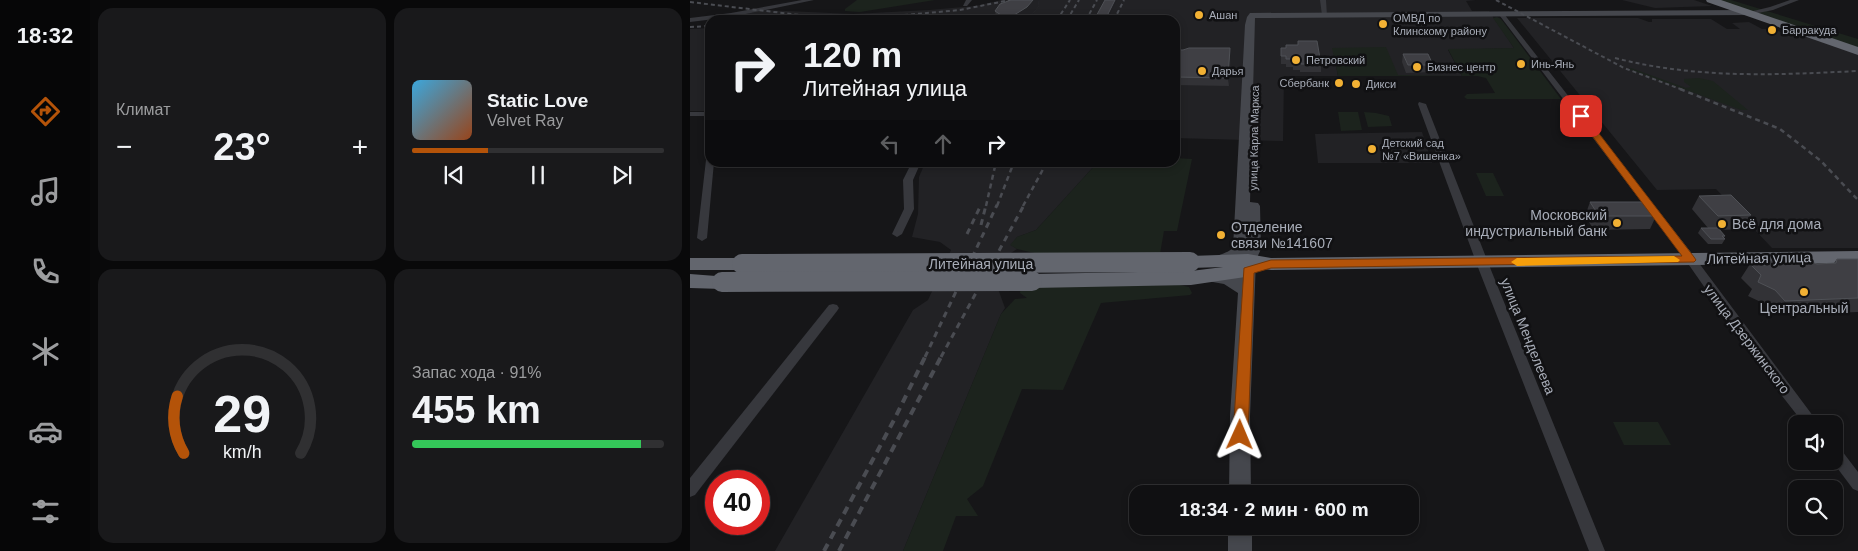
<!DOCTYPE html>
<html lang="ru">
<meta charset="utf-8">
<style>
body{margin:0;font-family:Helvetica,sans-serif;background:#19191b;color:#f1f3f6;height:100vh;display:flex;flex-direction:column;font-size:19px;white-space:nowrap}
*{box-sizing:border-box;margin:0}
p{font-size:16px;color:#9c9d9f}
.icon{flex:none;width:28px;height:28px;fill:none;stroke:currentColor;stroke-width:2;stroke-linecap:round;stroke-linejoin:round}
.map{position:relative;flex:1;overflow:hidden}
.drawer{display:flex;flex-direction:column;gap:8px;padding:8px;background:#09090a;width:600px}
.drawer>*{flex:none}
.hud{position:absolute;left:15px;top:15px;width:475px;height:152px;border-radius:15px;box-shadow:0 2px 8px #0003,0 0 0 1px #303032;background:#101012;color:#f1f3f6;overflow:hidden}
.buttons{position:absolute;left:1098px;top:415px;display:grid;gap:10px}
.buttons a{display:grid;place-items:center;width:55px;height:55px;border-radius:10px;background:#101012;box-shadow:0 2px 8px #0003,0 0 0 1px #303032;font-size:25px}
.speed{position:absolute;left:15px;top:470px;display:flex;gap:10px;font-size:25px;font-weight:700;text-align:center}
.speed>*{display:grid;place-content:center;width:65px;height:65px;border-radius:50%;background:#101012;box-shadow:0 2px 8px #0003,0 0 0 1px #303032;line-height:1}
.speed .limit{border:8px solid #d22;background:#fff;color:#111}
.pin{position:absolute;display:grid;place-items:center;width:42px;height:42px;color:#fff;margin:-21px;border-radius:10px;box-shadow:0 2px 8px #0006}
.me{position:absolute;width:55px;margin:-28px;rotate:1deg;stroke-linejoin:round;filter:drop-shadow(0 0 4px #0008)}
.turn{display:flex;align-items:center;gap:18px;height:105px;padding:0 15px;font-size:22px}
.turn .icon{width:65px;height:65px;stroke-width:2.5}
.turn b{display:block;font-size:35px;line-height:42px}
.lanes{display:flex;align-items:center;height:48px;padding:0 15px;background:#0003;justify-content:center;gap:25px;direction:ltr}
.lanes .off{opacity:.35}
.big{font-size:38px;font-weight:600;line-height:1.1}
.drawer .tile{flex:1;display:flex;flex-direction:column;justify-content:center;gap:8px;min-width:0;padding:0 18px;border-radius:15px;background:#19191b}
.drawer .dial{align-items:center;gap:0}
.dial svg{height:130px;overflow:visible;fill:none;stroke:#303032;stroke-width:7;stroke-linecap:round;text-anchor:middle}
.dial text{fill:#f1f3f6;stroke:none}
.song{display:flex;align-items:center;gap:15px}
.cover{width:60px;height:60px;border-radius:8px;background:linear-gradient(135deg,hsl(200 70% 55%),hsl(20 70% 35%))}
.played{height:5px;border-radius:2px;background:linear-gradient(90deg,#b45309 30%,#303032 30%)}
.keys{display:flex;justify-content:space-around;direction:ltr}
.heat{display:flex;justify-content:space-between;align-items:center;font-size:28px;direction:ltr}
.charge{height:8px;border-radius:4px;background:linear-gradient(90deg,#34c759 91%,#303032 0)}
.drawer .tiles{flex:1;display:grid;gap:8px;grid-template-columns:repeat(2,1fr)}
.trip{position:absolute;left:439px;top:485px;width:290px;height:50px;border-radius:15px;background:#101012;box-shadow:0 2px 8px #0003,0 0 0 1px #303032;font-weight:600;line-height:50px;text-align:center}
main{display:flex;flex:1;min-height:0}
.tab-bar{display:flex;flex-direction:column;width:90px;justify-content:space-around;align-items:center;background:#060607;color:#9c9d9f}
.tab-bar .icon{width:35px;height:35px}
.tab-bar .current{color:#b45309}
.tab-bar b{font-size:22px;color:#f1f3f6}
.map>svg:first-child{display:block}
.built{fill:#222225}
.green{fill:#1c231d}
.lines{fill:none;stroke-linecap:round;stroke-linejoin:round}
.street{fill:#37383d;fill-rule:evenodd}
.secondary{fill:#45474d;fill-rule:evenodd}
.highway{fill:#63666e;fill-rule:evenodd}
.rail-far3{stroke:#4a4c52;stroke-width:2;stroke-dasharray:4 3;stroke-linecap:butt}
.rail-far2{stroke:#4a4c52;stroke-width:2.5;stroke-dasharray:5 4;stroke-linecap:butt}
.rail-far1{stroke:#4a4c52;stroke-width:3;stroke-dasharray:6 5;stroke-linecap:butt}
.rail{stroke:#4a4c52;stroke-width:4;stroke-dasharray:8 6;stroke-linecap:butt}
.highway-bridge{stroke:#63666e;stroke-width:20}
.wall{fill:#323236}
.shaded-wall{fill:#212124}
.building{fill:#3f3f44;stroke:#4f5156}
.route{fill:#b45309;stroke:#753606}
.slow{fill:#f59e0b}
.poi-dot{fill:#f2b134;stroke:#111113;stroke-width:2}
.labels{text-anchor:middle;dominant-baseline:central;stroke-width:5;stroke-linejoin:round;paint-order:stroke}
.far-poi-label{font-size:11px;fill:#a8adb8;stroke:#111113;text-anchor:start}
.far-street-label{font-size:11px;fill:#a8adb8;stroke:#111113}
.poi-label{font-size:14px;fill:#a8adb8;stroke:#111113;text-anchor:start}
.street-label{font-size:14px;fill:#a8adb8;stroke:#111113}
</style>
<main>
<nav class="tab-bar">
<b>18:32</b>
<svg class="icon current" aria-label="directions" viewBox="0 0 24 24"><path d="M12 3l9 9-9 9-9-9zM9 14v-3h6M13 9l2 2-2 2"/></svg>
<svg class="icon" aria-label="music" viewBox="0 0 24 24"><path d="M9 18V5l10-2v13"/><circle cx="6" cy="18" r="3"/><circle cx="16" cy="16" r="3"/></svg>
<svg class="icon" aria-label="phone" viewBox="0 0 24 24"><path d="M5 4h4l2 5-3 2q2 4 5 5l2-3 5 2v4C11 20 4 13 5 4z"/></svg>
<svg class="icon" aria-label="climate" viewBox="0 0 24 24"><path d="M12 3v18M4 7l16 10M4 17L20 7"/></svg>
<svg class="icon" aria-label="car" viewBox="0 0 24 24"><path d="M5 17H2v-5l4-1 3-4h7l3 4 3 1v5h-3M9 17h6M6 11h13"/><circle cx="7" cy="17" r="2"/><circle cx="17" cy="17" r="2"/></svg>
<svg class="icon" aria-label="filters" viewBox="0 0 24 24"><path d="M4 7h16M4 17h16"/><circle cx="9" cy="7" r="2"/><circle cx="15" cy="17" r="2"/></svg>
</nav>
<section class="drawer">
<div class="tiles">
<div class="tile"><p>Климат</p>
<div class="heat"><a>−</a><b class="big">23°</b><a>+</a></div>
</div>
<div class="tile">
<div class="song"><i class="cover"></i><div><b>Static Love</b><p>Velvet Ray</p></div></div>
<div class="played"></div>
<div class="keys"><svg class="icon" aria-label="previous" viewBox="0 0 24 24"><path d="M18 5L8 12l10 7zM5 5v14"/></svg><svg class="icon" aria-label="pause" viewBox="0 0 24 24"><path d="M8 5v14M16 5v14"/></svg><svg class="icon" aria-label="next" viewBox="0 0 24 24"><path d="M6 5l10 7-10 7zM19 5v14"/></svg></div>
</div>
<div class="tile dial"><svg viewBox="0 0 100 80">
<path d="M14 69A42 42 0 1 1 86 69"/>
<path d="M14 69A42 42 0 0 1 10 34" stroke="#b45309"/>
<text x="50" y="56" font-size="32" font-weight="700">29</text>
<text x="50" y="72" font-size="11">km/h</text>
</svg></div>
<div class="tile"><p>Запас хода · 91%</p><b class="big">455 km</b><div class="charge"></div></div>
</div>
</section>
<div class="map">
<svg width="1168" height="551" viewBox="0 0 1168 551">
<rect width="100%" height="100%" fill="#161618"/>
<!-- built -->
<g class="built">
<polygon points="312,0 786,0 776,1 782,11 799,11 824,48 758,50 772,76 708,76 643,48 648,76 594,76 593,141 485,138 485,20 23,20 75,10 163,14 239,10 285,6"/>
<polygon points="932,0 1004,0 1022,6 965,8"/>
<polygon points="827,18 948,18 959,22 962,22 962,19 1021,19 1037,29 1050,29 1042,23 1059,22 1072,29 1083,29 1091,32 1101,29 1168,53 1168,248 1082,248 1026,189 967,190"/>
<polygon points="20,28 20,111 0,111 0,29"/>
<polygon points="732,132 742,163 628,163 625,134"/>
<polygon points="235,163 407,163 346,230 327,237 321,245 327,249 321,253 307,286 315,308 311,314 213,551 85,551 223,310 238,300 261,250 250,242 222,237 228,214 229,177"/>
</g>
<!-- green -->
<g class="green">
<polygon points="167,0 245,0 170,12 155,11 155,9"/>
<polygon points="1028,0 1041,0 1168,39 1168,48"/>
<polygon points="807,17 811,19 871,99 777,99 774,97 777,94 805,93 796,78 787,76 648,76 642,48 696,47 708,75 772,76 758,49 824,48 803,18"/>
<polygon points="941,68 996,88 1001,87 994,82 994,79 1009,78 1023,81 1058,110 1051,110 939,69"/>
<polygon points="668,112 672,130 651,131 648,112"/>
<polygon points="674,112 686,113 699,116 702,126 678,127"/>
<polygon points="485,158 502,159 487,231 474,231 470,254 344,253 327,249 320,245 327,237 346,230 407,163 485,162"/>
<polygon points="786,173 803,173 814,196 796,196"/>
<polygon points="490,285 499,287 502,293 500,295 411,303 373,390 332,389 293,486 277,499 288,516 266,516 253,551 213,551 311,314 325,299 337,298 330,293 331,286"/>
<polygon points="923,422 968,422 981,445 934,445"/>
</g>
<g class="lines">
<!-- street -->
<g class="street">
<polygon points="112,0 124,0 41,17 0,22 0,18 41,13"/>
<polygon points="276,0 282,0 277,6 273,6"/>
<polygon points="630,0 636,0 637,16 632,15"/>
<polygon points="1100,0 1109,0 1083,10 1058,15 1055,13 1080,7"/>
<polygon points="810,14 814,14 1000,251 1129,424 1114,424 1075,374 992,255 810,16"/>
<polygon points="729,102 736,104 801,270 915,551 899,551 789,270 728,104"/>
<rect x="0" y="112" width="20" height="4"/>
<polygon points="20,157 20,162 24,162 17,238 12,241 7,238 16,160"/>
<polygon points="222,162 231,162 223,180 224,209 212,234 207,237 202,234 214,209 213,180"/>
<polygon points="143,304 147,305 149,308 147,311 5,495 0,497 0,478 139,305"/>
<polygon points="1144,446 1149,447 1168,472 1168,491 1163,489 1142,461 1144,461"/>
</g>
<!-- secondary -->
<g class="secondary">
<path d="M1058,10L1062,13L1061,15L565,18L560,202L568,203L570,206L571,249L566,260L560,416L561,494H539L540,416L548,293L534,284L512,280L510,276L512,272L518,271L529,272L549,277L551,258L529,266L523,265L521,261C526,254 537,254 543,248L555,25L557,17L560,13Z"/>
<rect x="538" y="526" width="24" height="25"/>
</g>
<!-- highway -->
<g class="highway">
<polygon points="1016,0 1031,0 1168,47 1168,55 1017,2"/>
<polygon points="1168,251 1168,263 581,270 563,267 565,271 562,276 501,285 342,288 335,286 332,281 335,276 342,274 501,271 533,267 500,268 493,267 490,262 493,257 500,256 558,254 581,258"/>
<polygon points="0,258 52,258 59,259 62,264 59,269 52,270 0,270"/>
<polygon points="0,274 39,277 42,282 39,287 32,289 0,288"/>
</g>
<!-- rail-far3 -->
<g class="rail-far3">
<polyline points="806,0 934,68 993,90"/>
<polyline points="0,2 118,16 224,20"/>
<polyline points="214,15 270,10 320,0"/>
<polyline points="367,20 380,0"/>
<polyline points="377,20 389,0"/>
<polyline points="396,20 407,0"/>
<polyline points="424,20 434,0"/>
<polyline points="0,27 20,26"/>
<path d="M925,58C1007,79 1084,75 1168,71"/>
</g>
<!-- rail-far2 -->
<g class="rail-far2">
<polyline points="990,89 1090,129 1131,161 1168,200"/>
<polyline points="296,206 306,162"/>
<polyline points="307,206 324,162"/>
<polyline points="333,206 357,162"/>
</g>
<!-- rail-far1 -->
<g class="rail-far1">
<polyline points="291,225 296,205"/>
<polyline points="277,234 290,207"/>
<polyline points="235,357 307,205"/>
<polyline points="251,357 334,205"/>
</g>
<!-- rail -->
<g class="rail">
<polyline points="134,551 204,420 236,355"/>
<polyline points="149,551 252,355"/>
</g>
<!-- highway-bridge -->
<g class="highway-bridge">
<polyline points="52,264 500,262"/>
<polyline points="32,282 342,281"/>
</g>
</g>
<!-- wall -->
<g class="wall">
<polygon points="321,0 348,0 349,6 340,17 336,20 307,20 305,11"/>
<polygon points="540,48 541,56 539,86 485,85 485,50"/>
<polygon points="591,48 631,64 631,72 610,72 610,70 603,70 603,67 596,67 596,64 591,64"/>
<polygon points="713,54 743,65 742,72 716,73 712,62"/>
<polygon points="1009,196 1061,215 1053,229 1030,230 1035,236 1034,238 1035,239 1032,244 1018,244 1008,233 1011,228 1018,228 1002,209"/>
<polygon points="900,202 966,216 960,229 904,230 895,216"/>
<polygon points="1147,259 1168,259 1168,312 1085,315 1075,304 1058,296 1062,289 1051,278 1060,264 1074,265 1077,261 1127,264 1144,263"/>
</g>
<!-- shaded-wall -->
<g class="shaded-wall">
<polygon points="343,0 348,0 349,6 340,17 336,20 322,20 321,17"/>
<polygon points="425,0 427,0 417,20 415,20"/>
<polygon points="540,48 541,56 539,86 538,78"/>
</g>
<!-- building -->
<g class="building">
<polygon points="321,0 343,0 337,7 321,17 311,15 305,11 310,4"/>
<polygon points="415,0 425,0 415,20 404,20"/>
<polygon points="608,41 627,41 631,64 611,64 610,62 603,62 603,59 596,59 596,56 591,56 591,48 596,48 596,45 608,45"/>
<polygon points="499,48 540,48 538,78 485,77 485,50 493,50"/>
<polygon points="713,54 738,54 743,65 718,65"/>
<polygon points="1041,195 1061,215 1028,216 1009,196"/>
<polygon points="900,202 956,202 966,216 909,216"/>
<polygon points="1011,228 1028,228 1035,236 1032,236 1035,239 1021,239"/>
<polygon points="1147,259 1168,259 1168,298 1095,301 1085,290 1068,282 1071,275 1060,264 1075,265 1077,261 1097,260 1106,263 1107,260 1119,261 1127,264 1146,263"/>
</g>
<!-- route -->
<polygon class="route" points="891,113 894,114 1004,257 1006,260 1004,262 581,268 564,273 558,435 555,440 550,441 545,440 543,435 554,268 581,260 992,256 888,117 888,114"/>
<!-- slow -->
<polygon class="slow" points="984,256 990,260 988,262 827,266 821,262 827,258"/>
<!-- markers -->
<g class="poi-dot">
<circle cx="509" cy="15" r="5"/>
<circle cx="693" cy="24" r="5"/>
<circle cx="1082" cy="30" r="5"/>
<circle cx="606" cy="60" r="5"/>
<circle cx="831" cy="64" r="5"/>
<circle cx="727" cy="67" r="5"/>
<circle cx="512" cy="71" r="5"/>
<circle cx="649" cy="83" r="5"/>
<circle cx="666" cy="84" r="5"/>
<circle cx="682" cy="149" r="5"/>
<circle cx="927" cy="223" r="5"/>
<circle cx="1032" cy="224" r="5"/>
<circle cx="531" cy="235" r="5"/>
<circle cx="1114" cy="292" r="5"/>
</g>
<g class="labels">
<!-- far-poi labels -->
<g class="far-poi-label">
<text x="519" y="15">Ашан</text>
<text x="703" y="18">ОМВД по<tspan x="703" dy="13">Клинскому району</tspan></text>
<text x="1092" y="30">Барракуда</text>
<text x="616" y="60">Петровский</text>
<text x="841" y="64">Инь-Янь</text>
<text x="737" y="67">Бизнес центр</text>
<text x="522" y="71">Дарья</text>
<text x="639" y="83" text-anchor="end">Сбербанк</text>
<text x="676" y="84">Дикси</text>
<text x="692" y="143">Детский сад<tspan x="692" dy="13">№7 «Вишенка»</tspan></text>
</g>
<!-- far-street labels -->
<g class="far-street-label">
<text transform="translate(564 138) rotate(-89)">улица Карла Маркса</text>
</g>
<!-- poi labels -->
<g class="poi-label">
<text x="917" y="215" text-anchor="end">Московский<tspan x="917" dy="16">индустриальный банк</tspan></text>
<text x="1042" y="224">Всё для дома</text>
<text x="541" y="227">Отделение<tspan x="541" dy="16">связи №141607</tspan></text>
<text x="1114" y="308" text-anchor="middle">Центральный</text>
</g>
<!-- street labels -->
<g class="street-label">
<text transform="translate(1069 258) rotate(-1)">Литейная улица</text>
<text x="291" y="264">Литейная улица</text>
<text transform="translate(838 336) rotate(68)">улица Менделеева</text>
<text transform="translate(1057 339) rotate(53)">улица Дзержинского</text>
</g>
</g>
</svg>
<div class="buttons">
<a><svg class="icon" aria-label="sound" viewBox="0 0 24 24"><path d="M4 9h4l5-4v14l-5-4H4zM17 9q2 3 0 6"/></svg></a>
<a><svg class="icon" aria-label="search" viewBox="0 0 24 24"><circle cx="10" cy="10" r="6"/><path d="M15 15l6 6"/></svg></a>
</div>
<div class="speed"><div class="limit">40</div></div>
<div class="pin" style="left:891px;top:116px;background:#d93025"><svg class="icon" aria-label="arrive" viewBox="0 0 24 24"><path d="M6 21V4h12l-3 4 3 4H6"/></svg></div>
<svg class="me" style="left:550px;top:435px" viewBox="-20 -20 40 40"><path d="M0-17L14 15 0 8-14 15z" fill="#b45309" stroke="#fff" stroke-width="4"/></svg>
<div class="trip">18:34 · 2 мин · 600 m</div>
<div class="hud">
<div class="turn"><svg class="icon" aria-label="right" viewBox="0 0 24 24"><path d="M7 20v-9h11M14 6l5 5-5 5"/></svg><div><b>120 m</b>Литейная улица</div></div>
<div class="lanes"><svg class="icon off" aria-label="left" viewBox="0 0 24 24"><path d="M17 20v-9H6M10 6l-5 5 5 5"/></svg><svg class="icon off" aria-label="ahead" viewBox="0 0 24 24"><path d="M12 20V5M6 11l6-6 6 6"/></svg><svg class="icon" aria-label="right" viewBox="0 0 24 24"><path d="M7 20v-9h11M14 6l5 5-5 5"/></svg></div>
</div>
</div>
</main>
